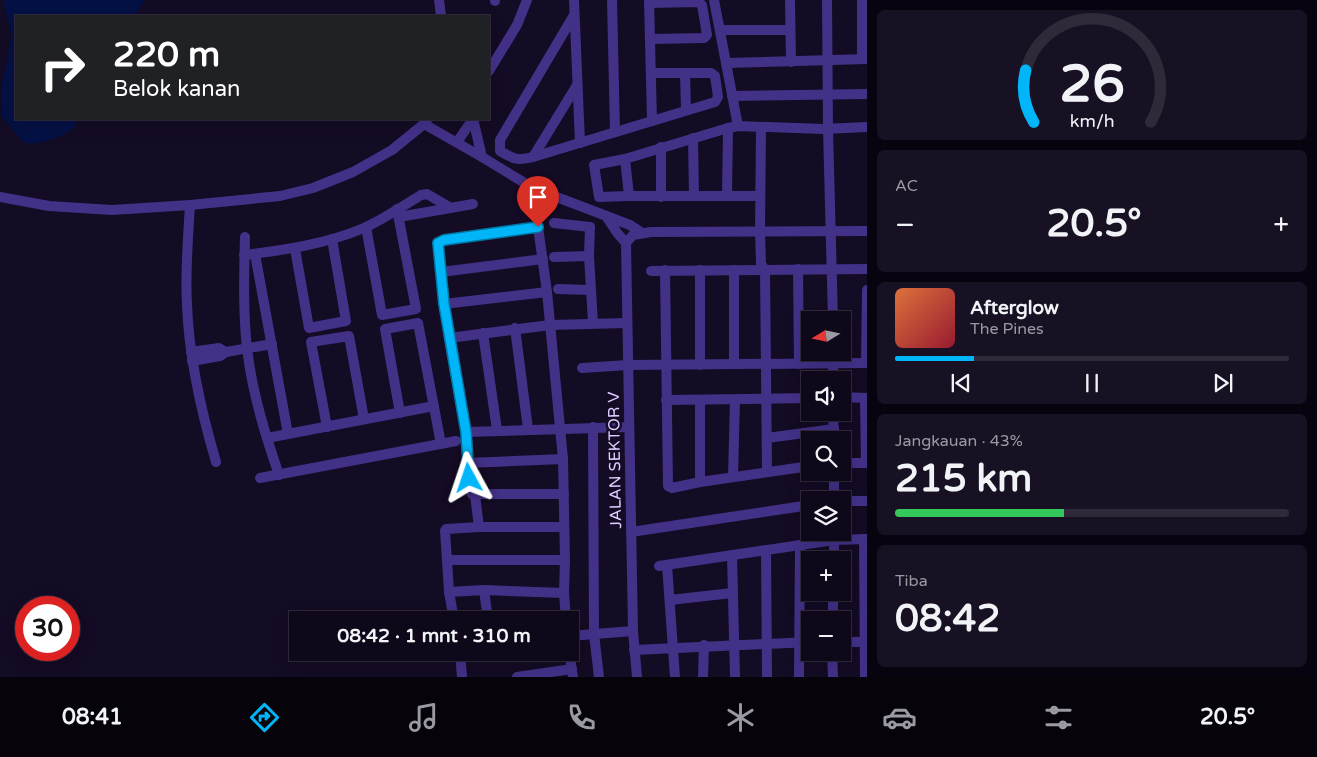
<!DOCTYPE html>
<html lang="id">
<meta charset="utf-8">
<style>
body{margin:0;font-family:"Varela Round",sans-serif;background:#181124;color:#f1f3f6;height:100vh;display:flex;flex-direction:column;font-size:19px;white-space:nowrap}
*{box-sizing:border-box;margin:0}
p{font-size:16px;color:#9b9aa3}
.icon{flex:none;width:28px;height:28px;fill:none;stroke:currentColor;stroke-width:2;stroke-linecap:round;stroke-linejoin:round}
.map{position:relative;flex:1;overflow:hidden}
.side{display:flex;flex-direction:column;gap:10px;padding:10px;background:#08040f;width:450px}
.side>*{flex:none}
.guide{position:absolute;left:15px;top:15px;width:475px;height:105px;border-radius:0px;box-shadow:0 5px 20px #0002,0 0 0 1px #2f293a;background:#202124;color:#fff;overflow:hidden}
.needle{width:32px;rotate:260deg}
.buttons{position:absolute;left:801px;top:311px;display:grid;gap:10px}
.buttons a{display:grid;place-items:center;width:50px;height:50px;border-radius:0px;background:#0f081b;box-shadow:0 5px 20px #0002,0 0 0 1px #2f293a;font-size:25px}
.speed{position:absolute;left:15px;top:596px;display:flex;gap:10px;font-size:25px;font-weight:700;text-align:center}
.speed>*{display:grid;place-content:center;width:65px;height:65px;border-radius:50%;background:#0f081b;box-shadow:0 5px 20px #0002,0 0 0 1px #2f293a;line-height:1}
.speed .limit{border:8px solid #d22;background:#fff;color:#111}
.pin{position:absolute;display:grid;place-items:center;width:42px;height:42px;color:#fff;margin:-51px -21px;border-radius:50% 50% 50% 0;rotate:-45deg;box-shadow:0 0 5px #0007}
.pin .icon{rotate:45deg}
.me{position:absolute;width:55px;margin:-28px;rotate:355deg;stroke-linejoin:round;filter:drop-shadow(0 0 4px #0008)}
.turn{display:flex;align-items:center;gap:18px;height:105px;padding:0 15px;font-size:22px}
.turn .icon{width:65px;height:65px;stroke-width:2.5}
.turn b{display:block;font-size:35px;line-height:42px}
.big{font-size:38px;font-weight:700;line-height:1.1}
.side .widget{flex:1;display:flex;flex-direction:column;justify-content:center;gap:8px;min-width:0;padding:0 18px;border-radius:8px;background:#181124}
.side .dial{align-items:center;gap:0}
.dial svg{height:130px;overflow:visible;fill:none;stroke:#2f293a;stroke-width:7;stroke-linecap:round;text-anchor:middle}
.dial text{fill:#f1f3f6;stroke:none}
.song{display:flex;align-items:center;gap:15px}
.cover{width:60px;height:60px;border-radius:8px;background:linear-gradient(135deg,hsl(20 70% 55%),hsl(350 70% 35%))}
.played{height:5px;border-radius:2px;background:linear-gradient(90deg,#00b6f9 20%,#2f293a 20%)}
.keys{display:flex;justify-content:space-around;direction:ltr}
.heat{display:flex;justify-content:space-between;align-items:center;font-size:28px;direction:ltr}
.charge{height:8px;border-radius:4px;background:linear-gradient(90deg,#34c759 43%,#2f293a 0)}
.trip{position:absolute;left:289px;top:611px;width:290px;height:50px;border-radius:0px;background:#0f081b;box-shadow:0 5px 20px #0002,0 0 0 1px #2f293a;font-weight:700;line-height:50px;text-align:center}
.tabs{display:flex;height:80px;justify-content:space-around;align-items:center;background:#06030b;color:#9b9aa3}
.tabs .icon{width:35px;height:35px}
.tabs .on{color:#00b6f9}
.tabs b{font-size:22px;color:#f1f3f6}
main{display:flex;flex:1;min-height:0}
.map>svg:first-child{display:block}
.water{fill:#041144}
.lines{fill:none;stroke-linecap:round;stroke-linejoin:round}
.minor{stroke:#433188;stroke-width:10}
.route-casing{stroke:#0076a2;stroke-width:12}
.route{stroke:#00b6f9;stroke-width:9}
.labels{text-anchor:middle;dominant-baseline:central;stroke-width:5;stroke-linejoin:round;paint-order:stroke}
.street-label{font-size:16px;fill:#dcceff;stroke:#140b24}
</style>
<main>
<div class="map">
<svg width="867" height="677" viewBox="0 0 867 677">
<rect width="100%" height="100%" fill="#140b24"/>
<!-- water -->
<path class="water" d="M3,0H145L135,16H16V119H77L75,127C61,138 42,145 24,143L2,117L1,89L11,38L10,27Z"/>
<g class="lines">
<!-- minor -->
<g class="minor">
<polyline points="439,0 441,16"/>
<polyline points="495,0 495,1"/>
<polyline points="574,0 580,143"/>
<polyline points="612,0 615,132"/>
<polyline points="649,0 652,121"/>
<polyline points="714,0 738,126"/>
<polyline points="790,0 791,62"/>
<polyline points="827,0 828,129 833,320"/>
<polyline points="862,0 862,59"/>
<polyline points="649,3 698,2 702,5 707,35 704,38 650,39"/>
<path d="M574,15L500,140V151C514,159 516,161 533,157L715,102L718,97L715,76L711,73H685"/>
<polyline points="720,30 790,30"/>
<polyline points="726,63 867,59"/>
<polyline points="489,71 517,25 527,0"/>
<polyline points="651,73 685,73 686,110"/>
<polyline points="732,96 867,94"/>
<polyline points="473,119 482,157"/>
<polyline points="427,120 424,124 482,157 533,188 630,225 642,233"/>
<polyline points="761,127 760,232 761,264 765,270 767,472"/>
<polyline points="693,138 694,196"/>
<polyline points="457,142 473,119"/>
<polyline points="661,147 661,197"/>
<polyline points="533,157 577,85"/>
<polyline points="625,159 594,165 599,197 629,196 760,196"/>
<polyline points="727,195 728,128"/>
<polyline points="629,196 625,159 728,128 738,126 823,129 867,127"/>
<polyline points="0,197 49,206 112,210 190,205 280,196 313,188 353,172 392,150 424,124"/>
<path d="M190,205C188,238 185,272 187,305C189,359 201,411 216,462"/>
<polyline points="606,216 618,234 626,243"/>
<polyline points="399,217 473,204"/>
<polyline points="554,223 590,227 589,256 593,323"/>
<polyline points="366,227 382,315 416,309 397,209"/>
<path d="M245,237C244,274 243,312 247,348C252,392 265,434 279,475"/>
<polyline points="626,243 633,631 637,677"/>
<polyline points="626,243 633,235 651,232 867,231"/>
<polyline points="295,249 309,328 346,321 332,239"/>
<polyline points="255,254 288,434"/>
<path d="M244,255C285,250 326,244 364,228C384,219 403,206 421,195L427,194L451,208"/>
<polyline points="554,257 589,256"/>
<polyline points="798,269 799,364"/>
<polyline points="665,270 668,486 672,488 700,482 810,466"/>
<polyline points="700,270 700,365"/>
<polyline points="651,271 867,269"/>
<polyline points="441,272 543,259"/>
<polyline points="558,289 591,290"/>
<polyline points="444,304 547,292"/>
<polyline points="627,323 550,325 449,338 466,432 629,427"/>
<polyline points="515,328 528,429"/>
<polyline points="483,333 497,430"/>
<polyline points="449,338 444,304 438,242 490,233 538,227 547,292 563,459 565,560 564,593 566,620"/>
<polyline points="191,352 219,348 226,352"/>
<polyline points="833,352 833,380"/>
<polyline points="192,361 220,356 226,352 272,344"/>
<polyline points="866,363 867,290"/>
<polyline points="734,364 734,270"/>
<polyline points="582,368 628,365 867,363"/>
<polyline points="842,397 867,398"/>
<polyline points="865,398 866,463"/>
<polyline points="666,400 810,398"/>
<polyline points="833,412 834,440"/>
<polyline points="400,413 385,329 418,323 441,444"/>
<polyline points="327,427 311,342 349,336 364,419"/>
<polyline points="593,427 594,634 599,677"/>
<polyline points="466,432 468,463 472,494 564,494"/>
<polyline points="267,438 434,406"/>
<polyline points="767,438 834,429"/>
<polyline points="468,463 563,459"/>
<polyline points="842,463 867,463"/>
<polyline points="834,472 834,500"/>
<polyline points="733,477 735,400"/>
<polyline points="260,478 456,441"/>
<polyline points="700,482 700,400"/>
<polyline points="475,495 479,527"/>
<polyline points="842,501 867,501"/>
<polyline points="631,532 810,505"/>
<polyline points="864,539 865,677"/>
<polyline points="766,550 767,677"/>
<polyline points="732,555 735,677"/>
<polyline points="447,560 445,531 446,529 479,527 564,527"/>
<polyline points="834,560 834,532"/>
<polyline points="667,565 675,677"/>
<polyline points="659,566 834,540 867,539"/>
<polyline points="484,590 488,620"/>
<polyline points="449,592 484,590 564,593"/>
<polyline points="670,600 732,593"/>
<polyline points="454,620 449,592 447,560 565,560"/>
<polyline points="833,620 833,592"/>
<polyline points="570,636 633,631"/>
<polyline points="842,642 867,642"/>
<polyline points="634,650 810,642"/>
<polyline points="460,652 462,677"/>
<polyline points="569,652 573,677"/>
<polyline points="832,652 833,677"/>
<polyline points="517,677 572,669"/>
<polyline points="703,677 704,645"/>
<polyline points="799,677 800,545"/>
</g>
</g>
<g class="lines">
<defs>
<polyline id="route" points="469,478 466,432 444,304 438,243 444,240 538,227"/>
</defs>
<!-- route casing -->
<use href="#route" class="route-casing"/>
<!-- route -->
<use href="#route" class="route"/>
</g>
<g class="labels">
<!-- street labels -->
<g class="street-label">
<text transform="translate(615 460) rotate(-91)">JALAN SEKTOR V</text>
</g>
</g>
</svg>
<div class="buttons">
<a><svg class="needle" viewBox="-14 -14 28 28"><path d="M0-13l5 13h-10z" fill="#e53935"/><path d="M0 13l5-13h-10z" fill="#9b9aa3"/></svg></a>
<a><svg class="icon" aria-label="sound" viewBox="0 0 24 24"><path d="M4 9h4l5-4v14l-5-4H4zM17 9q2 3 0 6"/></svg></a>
<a><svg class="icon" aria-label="search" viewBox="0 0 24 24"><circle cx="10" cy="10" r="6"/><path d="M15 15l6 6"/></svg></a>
<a><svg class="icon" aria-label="layers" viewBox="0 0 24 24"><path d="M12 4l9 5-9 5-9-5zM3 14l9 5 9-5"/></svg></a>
<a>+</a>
<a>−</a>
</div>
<div class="speed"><div class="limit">30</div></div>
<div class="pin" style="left:538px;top:227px;background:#d93025"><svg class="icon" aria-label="arrive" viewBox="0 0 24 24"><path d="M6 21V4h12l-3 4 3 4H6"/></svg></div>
<svg class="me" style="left:469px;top:478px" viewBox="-20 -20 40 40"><path d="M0-17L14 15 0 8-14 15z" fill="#00b6f9" stroke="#fff" stroke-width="4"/></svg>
<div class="trip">08:42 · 1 mnt · 310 m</div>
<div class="guide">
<div class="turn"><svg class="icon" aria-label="right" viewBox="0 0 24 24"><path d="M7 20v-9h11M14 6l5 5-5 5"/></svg><div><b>220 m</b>Belok kanan</div></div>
</div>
</div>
<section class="side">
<div class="widget dial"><svg viewBox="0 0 100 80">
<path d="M14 69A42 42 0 1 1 86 69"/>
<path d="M14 69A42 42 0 0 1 9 37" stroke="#00b6f9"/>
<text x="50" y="56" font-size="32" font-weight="700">26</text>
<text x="50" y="72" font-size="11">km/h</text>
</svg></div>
<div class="widget"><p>AC</p>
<div class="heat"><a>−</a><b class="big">20.5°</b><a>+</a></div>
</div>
<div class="widget">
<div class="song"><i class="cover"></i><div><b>Afterglow</b><p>The Pines</p></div></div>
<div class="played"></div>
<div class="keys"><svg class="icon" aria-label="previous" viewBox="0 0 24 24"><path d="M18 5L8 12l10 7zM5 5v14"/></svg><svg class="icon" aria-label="pause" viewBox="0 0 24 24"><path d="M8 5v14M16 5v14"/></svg><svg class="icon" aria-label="next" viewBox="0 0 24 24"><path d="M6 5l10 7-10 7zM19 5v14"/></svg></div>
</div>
<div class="widget"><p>Jangkauan · 43%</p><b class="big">215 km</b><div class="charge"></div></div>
<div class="widget"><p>Tiba</p><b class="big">08:42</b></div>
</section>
</main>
<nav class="tabs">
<b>08:41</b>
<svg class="icon on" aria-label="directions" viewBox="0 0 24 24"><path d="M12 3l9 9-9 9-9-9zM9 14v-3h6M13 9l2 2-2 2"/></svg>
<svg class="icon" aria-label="music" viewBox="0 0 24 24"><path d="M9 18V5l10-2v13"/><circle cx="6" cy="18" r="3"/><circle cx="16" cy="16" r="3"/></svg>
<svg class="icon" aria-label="phone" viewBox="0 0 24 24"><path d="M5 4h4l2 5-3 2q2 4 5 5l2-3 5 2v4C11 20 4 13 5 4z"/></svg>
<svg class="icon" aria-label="climate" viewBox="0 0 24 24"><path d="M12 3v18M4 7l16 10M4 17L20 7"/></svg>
<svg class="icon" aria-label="car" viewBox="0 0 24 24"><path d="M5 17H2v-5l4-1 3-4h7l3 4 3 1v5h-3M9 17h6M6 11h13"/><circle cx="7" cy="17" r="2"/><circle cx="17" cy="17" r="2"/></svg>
<svg class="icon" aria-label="filters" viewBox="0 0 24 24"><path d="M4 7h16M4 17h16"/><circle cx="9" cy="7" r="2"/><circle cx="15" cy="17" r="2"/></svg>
<b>20.5°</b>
</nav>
